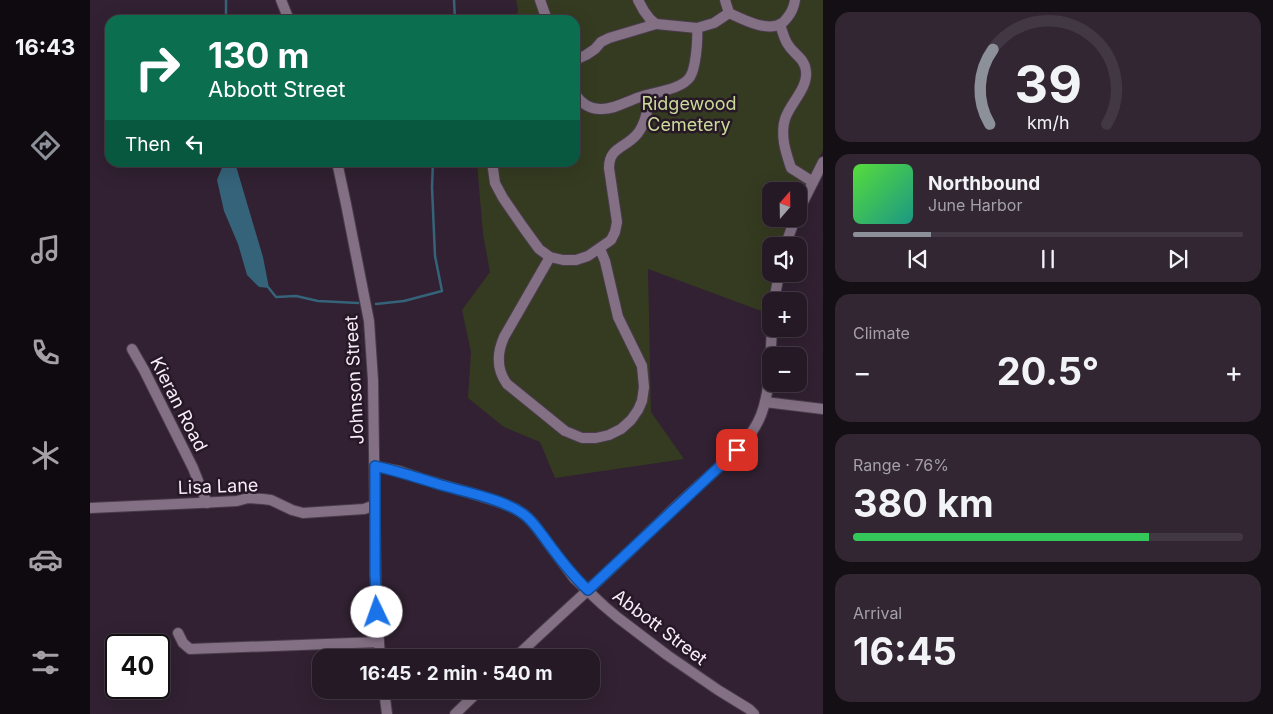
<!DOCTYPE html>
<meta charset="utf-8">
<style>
body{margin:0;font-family:Inter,sans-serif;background:#312632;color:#f1f3f6;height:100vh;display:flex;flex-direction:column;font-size:19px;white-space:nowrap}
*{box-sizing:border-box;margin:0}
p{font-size:16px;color:#a3a0a7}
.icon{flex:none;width:28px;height:28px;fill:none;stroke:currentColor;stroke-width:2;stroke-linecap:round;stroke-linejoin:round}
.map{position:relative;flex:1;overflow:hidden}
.panel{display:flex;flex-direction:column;gap:12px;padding:12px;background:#140e15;width:450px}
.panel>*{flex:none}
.banner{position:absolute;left:15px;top:15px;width:475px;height:152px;border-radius:15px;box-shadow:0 5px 20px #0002,0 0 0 1px #423843;background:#0b6e4f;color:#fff;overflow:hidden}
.needle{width:32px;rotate:20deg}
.tools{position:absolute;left:672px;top:182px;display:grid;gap:10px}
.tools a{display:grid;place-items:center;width:45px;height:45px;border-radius:10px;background:#251926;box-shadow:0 5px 20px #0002,0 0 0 1px #423843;font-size:25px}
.speed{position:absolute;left:15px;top:634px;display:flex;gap:10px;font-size:25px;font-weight:700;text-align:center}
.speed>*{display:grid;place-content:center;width:65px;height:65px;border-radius:50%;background:#251926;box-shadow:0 5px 20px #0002,0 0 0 1px #423843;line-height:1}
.speed .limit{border:2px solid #111;border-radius:8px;background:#fff;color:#111}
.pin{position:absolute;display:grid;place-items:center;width:42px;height:42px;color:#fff;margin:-21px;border-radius:10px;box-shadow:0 2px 8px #0006}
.me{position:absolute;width:55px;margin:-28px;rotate:357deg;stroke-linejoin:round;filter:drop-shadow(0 0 4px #0008)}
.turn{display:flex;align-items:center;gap:18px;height:105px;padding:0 20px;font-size:22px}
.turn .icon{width:65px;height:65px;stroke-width:2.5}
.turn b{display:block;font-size:35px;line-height:42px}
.then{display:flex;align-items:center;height:48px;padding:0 20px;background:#0003;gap:10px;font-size:19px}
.big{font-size:38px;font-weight:700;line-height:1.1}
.panel .card{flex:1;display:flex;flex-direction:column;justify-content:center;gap:8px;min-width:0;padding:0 18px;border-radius:15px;background:#312632}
.panel .dial{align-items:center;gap:0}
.dial svg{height:130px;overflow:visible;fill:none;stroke:#423843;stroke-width:7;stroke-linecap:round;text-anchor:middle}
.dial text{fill:#f1f3f6;stroke:none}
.song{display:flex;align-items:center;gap:15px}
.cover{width:60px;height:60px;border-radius:8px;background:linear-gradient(135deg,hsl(110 70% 55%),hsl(170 70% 35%))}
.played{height:5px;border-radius:2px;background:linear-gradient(90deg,#8c9099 20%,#423843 20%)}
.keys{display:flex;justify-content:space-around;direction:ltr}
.heat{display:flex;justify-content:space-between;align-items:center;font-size:28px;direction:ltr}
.charge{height:8px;border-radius:4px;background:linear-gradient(90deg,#34c759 76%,#423843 0)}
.trip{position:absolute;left:222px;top:649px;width:288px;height:50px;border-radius:15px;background:#251926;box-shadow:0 5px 20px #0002,0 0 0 1px #423843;font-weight:700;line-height:50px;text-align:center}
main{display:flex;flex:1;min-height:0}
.tab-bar{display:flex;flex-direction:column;width:90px;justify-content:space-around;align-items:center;background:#0f0a0f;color:#a3a0a7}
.tab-bar .icon{width:35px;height:35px}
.tab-bar .active{color:#8c9099}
.tab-bar b{font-size:22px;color:#f1f3f6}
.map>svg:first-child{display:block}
.green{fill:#353b20}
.water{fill:#356379}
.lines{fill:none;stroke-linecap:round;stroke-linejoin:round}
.stream{stroke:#356379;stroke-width:2.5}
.minor-casing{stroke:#4a3c4b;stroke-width:12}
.minor{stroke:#837084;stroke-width:10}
.route-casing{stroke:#114b97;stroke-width:12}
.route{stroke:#1a73e8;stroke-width:9}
.labels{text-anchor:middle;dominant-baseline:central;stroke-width:5;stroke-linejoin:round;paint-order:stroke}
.park-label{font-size:18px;fill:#cadb97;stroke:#271828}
.street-label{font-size:18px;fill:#f8edf9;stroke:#271828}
</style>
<main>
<nav class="tab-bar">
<b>16:43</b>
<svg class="icon active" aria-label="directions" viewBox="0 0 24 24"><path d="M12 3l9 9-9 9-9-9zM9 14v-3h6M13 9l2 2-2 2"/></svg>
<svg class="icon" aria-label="music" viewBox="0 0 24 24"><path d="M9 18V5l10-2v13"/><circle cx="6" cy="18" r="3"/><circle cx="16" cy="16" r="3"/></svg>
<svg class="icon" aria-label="phone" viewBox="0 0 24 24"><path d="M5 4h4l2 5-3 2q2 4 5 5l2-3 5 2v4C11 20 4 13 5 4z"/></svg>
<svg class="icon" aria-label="climate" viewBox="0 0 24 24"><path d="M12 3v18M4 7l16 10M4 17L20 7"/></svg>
<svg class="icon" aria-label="car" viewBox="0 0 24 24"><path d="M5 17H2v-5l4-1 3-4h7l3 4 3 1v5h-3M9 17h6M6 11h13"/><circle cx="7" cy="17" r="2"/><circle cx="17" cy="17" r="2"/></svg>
<svg class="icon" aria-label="filters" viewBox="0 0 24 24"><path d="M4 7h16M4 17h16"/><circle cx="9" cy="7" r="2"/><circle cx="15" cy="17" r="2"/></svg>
</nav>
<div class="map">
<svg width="733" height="714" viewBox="0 0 733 714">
<rect width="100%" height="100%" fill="#312132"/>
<!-- green -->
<polygon class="green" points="426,0 733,0 733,150 709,199 709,191 681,191 681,219 700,219 689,246 681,246 681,274 683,274 677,313 558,269 561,412 594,459 465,478 450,442 414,427 378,398 381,352 372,310 400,272 393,234 387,163 485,162 485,20 426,20 428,9"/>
<!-- water -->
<polygon class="water" points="134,163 142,163 146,166 173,257 179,288 169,287 157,275 148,244 134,211 127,180"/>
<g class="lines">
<!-- stream -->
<g class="stream">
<polyline points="364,0 365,20"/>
<polyline points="136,20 136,0"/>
<polyline points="178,287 186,297 206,296 228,301 268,303"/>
<polyline points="286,304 314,301 352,291 345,256 342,187 343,162"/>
</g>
<defs>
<g id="minor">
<polyline points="191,0 199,20"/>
<polyline points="450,0 457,20"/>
<polyline points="548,0 554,11 560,19 566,24 607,28 624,23 639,13"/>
<polyline points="635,0 639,13"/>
<path d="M639,13C652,19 678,33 692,23C694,22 695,20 697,18C702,12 704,7 705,0"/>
<path d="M690,25C693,32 694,40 699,46C705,55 715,59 716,71C718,89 700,103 695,119C690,136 696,153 701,168L723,182"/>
<polyline points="485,60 496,55 505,49 511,42 519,38 566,24"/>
<path d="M485,94C491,103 499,109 510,109C524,110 537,101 550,97C564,92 591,90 600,77C606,68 608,39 607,28"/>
<polyline points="247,162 256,204 279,321 283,380 286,595 290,658"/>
<path d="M402,162L405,183L413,198L433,227L449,249L460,257L473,260H486L498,256L521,240L525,232L527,222L519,168C519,146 537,148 548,133C556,123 558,107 560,95"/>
<polyline points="709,210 733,162"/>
<polyline points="695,246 705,219"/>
<path d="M460,257L414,337C407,353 406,369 417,384L475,431L492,438H506L519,435L531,429L541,420L548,410L552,401L554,387L552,366L528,317L515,261L510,249"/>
<polyline points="684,301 689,274"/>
<polyline points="42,349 54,370 103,468 117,503"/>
<polyline points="675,402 733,409"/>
<polyline points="285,466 309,471 329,478 377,492 409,502 426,509 435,515 443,523 484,578 514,606 527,617 577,655 628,690 659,709 664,714"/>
<polyline points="0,508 109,503 147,501 158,498 173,499 181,500 202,510 213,513 274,509 285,505"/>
<polyline points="88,633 93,643 100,649 289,642"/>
<path d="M425,658C453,631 481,606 509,580C531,560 553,538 575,517C591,501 608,486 625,471C643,454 662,438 671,415C681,389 680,357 682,329"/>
<polyline points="294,690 297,714"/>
<polyline points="365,714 390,690"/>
</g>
</defs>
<!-- minor casing -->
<use href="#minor" class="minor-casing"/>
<!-- minor -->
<use href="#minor" class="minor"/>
</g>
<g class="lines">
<defs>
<path id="route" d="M287,612L285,573V466C307,471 329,478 351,485C375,492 418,500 437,517C444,523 450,532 456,540C469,558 482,575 498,590L647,450"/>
</defs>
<!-- route casing -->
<use href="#route" class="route-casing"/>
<!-- route -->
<use href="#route" class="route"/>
</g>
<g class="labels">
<!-- park labels -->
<g class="park-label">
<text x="599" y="103">Ridgewood<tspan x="599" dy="21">Cemetery</tspan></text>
</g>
<!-- street labels -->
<g class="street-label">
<text transform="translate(264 380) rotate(-93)">Johnson Street</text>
<text transform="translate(89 404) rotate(63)">Kieran Road</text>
<text transform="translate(128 486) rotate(-2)">Lisa Lane</text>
<text transform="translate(570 627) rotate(37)">Abbott Street</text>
</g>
</g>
</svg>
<div class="tools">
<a><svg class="needle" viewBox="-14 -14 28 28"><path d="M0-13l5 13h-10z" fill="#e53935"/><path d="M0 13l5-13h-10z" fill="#a3a0a7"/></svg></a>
<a><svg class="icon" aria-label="sound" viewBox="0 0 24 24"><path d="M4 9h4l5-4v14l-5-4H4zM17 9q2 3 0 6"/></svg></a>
<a>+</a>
<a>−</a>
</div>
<div class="speed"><div class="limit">40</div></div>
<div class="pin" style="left:647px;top:450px;background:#d93025"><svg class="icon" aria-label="arrive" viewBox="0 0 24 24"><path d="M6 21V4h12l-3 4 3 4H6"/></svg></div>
<svg class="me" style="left:287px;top:612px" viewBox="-20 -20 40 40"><circle r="19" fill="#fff"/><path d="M0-13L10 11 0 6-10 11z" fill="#1a73e8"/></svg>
<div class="trip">16:45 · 2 min · 540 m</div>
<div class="banner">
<div class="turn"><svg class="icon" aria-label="right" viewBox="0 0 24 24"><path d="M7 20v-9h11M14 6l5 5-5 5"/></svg><div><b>130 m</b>Abbott Street</div></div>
<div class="then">Then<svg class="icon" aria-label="left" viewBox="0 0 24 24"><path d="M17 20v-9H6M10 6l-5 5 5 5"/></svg></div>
</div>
</div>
<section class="panel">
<div class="card dial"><svg viewBox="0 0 100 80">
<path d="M14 69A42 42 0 1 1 86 69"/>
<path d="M14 69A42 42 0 0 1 16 23" stroke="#8c9099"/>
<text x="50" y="56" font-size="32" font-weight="700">39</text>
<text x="50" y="72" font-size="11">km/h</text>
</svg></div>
<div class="card">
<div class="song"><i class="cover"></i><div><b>Northbound</b><p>June Harbor</p></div></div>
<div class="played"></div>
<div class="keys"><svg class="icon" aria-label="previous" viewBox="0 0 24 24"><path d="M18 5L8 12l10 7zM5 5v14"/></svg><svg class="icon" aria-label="pause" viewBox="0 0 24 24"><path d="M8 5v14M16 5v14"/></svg><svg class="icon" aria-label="next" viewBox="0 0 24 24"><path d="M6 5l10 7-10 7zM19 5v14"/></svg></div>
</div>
<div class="card"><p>Climate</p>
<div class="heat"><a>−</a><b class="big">20.5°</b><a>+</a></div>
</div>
<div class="card"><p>Range · 76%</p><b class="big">380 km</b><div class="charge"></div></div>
<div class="card"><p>Arrival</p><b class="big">16:45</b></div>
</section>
</main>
